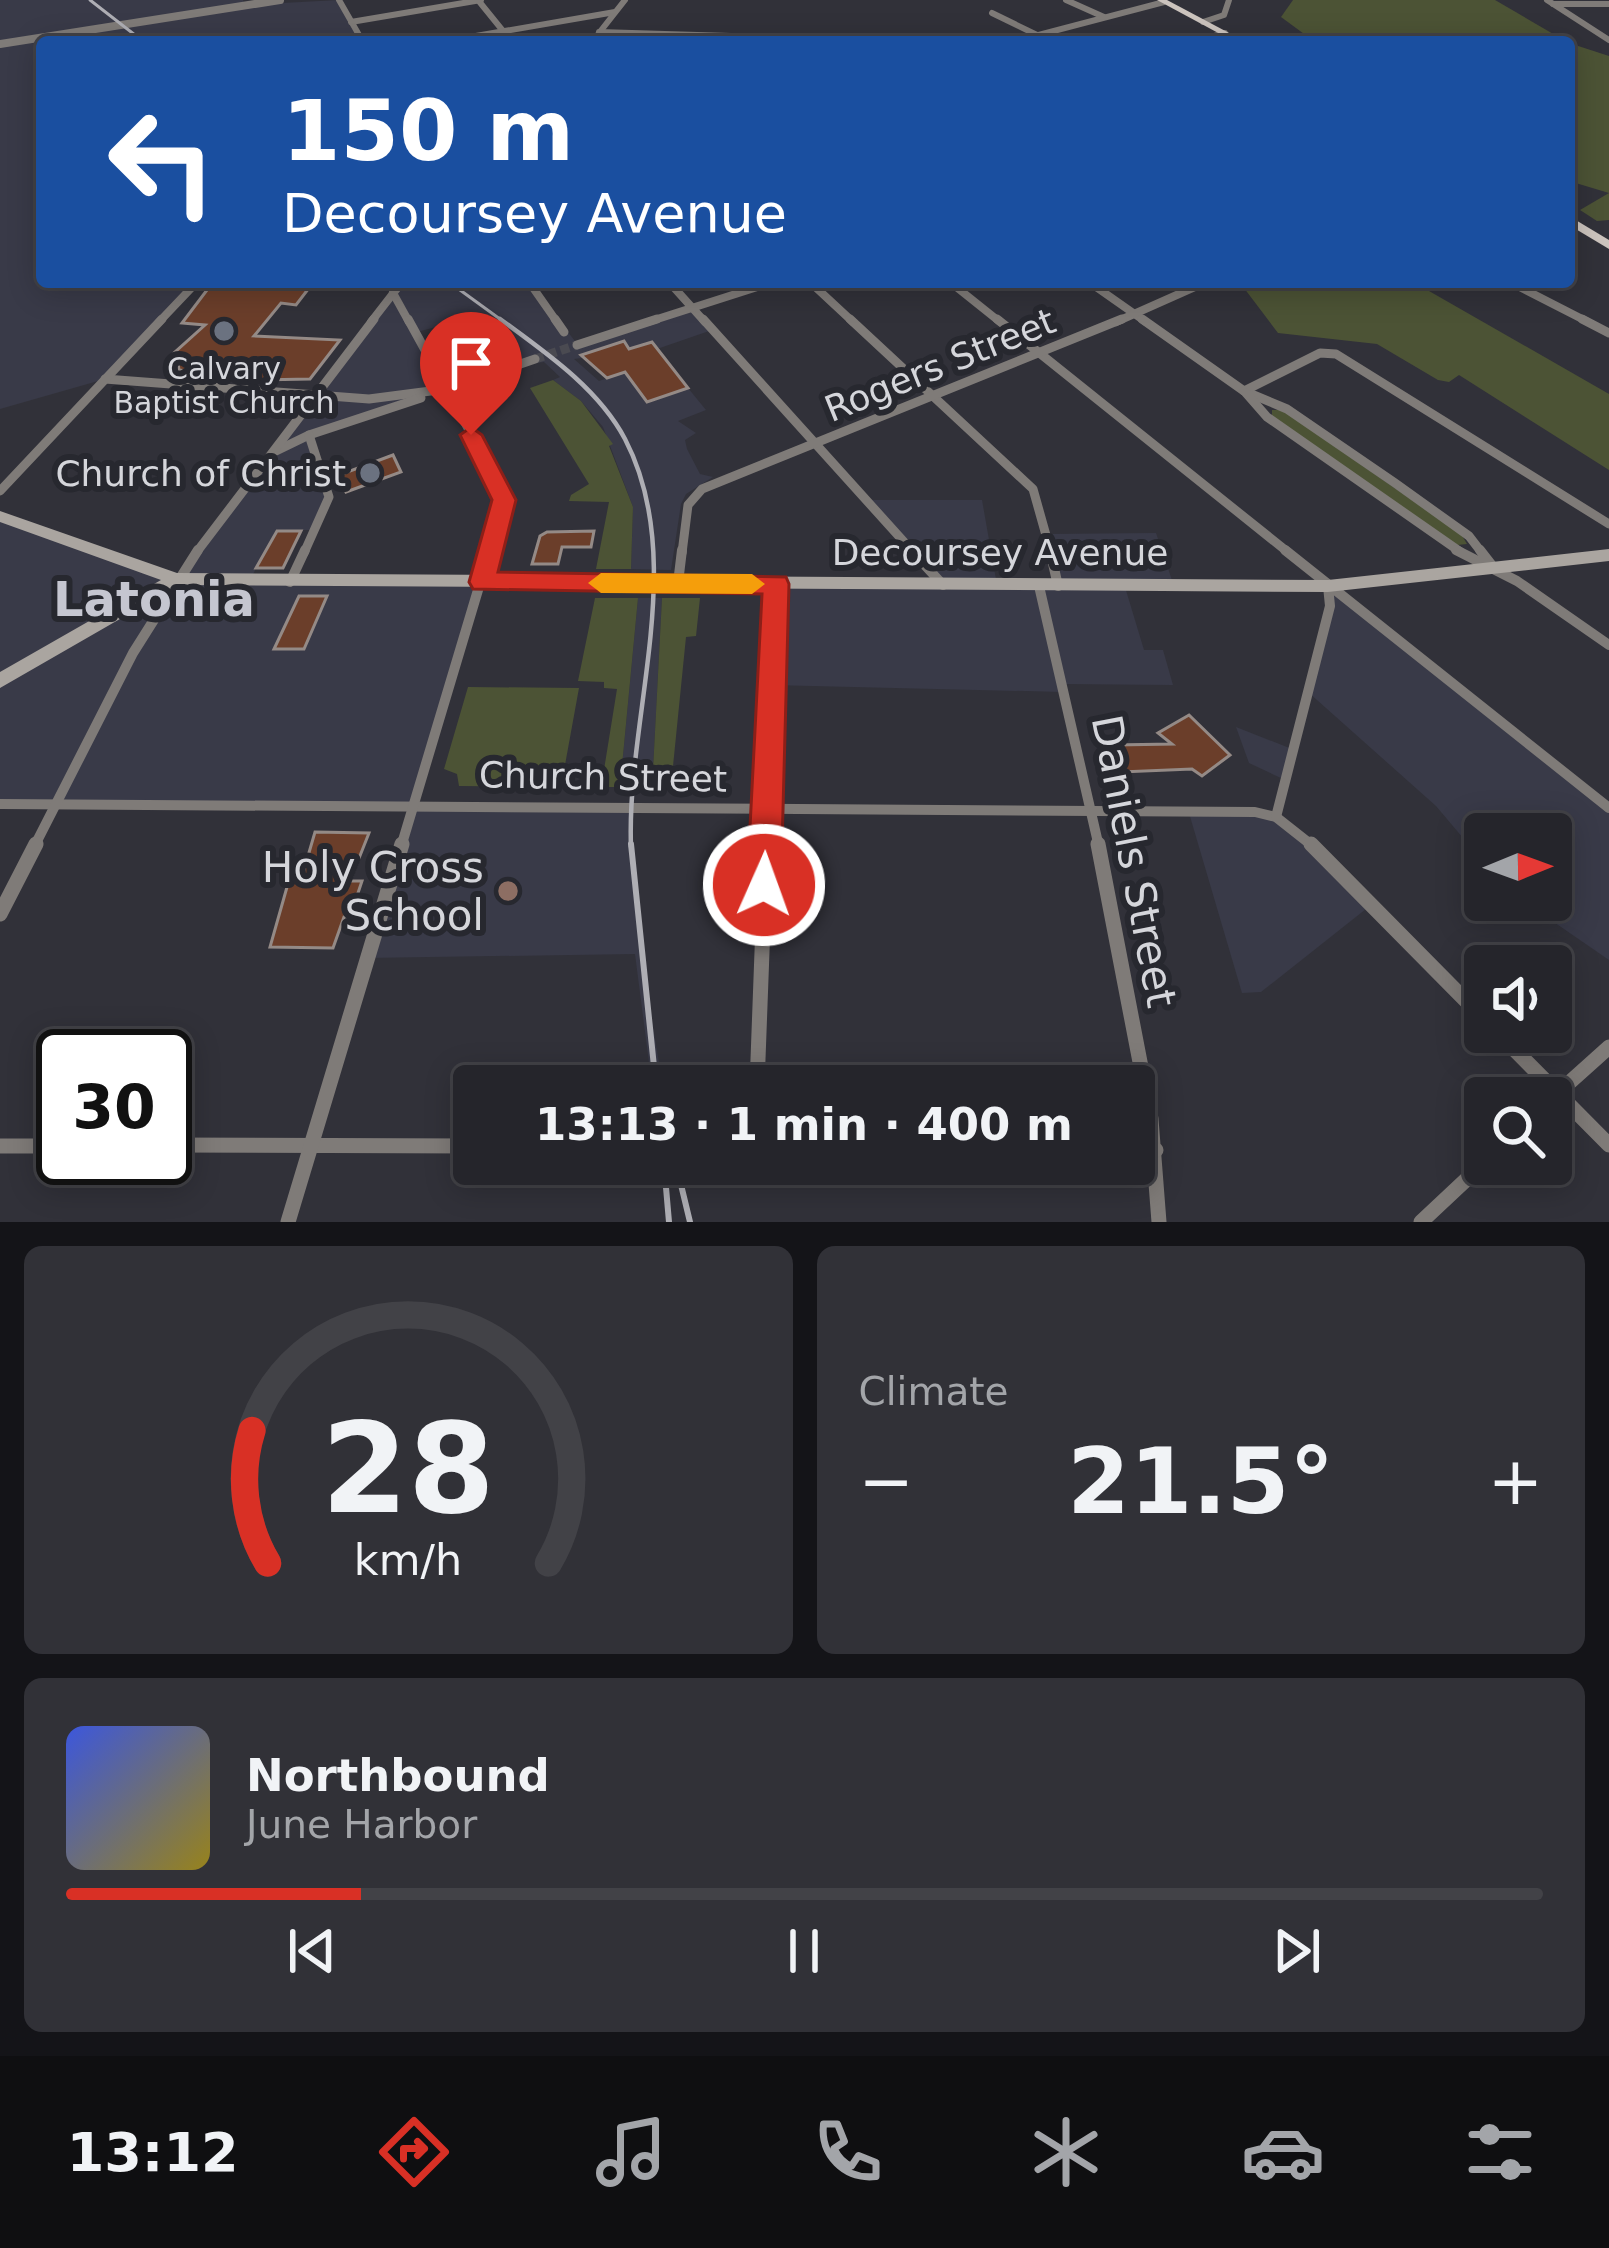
<!DOCTYPE html>
<meta charset="utf-8">
<style>
body{margin:0;font-family:"DejaVu Sans",sans-serif;background:#313137;color:#f1f3f6;height:100vh;display:flex;flex-direction:column;font-size:45px;white-space:nowrap}
*{box-sizing:border-box;margin:0}
p{font-size:39px;color:#a3a5a9}
.icon{flex:none;width:66px;height:66px;fill:none;stroke:currentColor;stroke-width:2;stroke-linecap:round;stroke-linejoin:round}
.map{position:relative;height:1222px;overflow:hidden}
.side{display:flex;flex-direction:column;gap:24px;padding:24px;background:#141418;flex:1}
.side>*{flex:none}
.top-card{position:absolute;left:36px;top:36px;width:1539px;height:252px;border-radius:12px;box-shadow:0 6px 30px #0003,0 0 0 3px #424247;background:#1a4fa0;color:#fff;overflow:hidden}
.needle{width:78px;rotate:89deg}
.tools{position:absolute;left:1464px;top:813px;display:grid;gap:24px}
.tools a{display:grid;place-items:center;width:108px;height:108px;border-radius:12px;background:#25252b;box-shadow:0 6px 30px #0003,0 0 0 3px #424247;font-size:60px}
.speed{position:absolute;left:36px;top:1029px;display:flex;gap:24px;font-size:60px;font-weight:700;text-align:center}
.speed>*{display:grid;place-content:center;width:156px;height:156px;border-radius:50%;background:#25252b;box-shadow:0 6px 30px #0003,0 0 0 3px #424247;line-height:1}
.speed .limit{border:6px solid #111;border-radius:18px;background:#fff;color:#111}
.pin{position:absolute;display:grid;place-items:center;width:102px;height:102px;color:#fff;margin:-123px -51px;border-radius:50% 50% 50% 0;rotate:-45deg;box-shadow:0 0 12px #0007}
.pin .icon{rotate:45deg}
.me{position:absolute;width:132px;margin:-66px;rotate:2deg;stroke-linejoin:round;filter:drop-shadow(0 0 9px #0008)}
.turn{display:flex;align-items:center;gap:42px;height:252px;padding:0 48px;font-size:54px}
.turn .icon{width:156px;height:156px;stroke-width:2.5}
.turn b{display:block;font-size:84px;line-height:102px}
.big{font-size:90px;font-weight:700;line-height:1.1}
.side .card{flex:1;display:flex;flex-direction:column;justify-content:center;gap:18px;min-width:0;padding:0 42px;border-radius:18px;background:#313137}
.side .dial{align-items:center;gap:0}
.dial svg{height:312px;overflow:visible;fill:none;stroke:#424247;stroke-width:7;stroke-linecap:round;text-anchor:middle}
.dial text{fill:#f1f3f6;stroke:none}
.song{display:flex;align-items:center;gap:36px}
.cover{width:144px;height:144px;border-radius:18px;background:linear-gradient(135deg,hsl(230 70% 55%),hsl(50 70% 35%))}
.played{height:12px;border-radius:6px;background:linear-gradient(90deg,#d93025 20%,#424247 20%)}
.keys{display:flex;justify-content:space-around;direction:ltr}
.heat{display:flex;justify-content:space-between;align-items:center;font-size:66px;direction:ltr}
.side .tiles{flex:1;display:grid;gap:24px;grid-template-columns:1fr 1fr}
.card:last-child{grid-column:span 2}
.trip{position:absolute;left:453px;top:1065px;width:702px;height:120px;border-radius:12px;background:#25252b;box-shadow:0 6px 30px #0003,0 0 0 3px #424247;font-weight:700;line-height:120px;text-align:center}
.menu{display:flex;height:192px;justify-content:space-around;align-items:center;background:#0f0f11;color:#a3a5a9}
.menu .icon{width:84px;height:84px}
.menu .on{color:#d93025}
.menu b{font-size:54px;color:#f1f3f6}
.map>svg:first-child{display:block}
.built{fill:#393a48}
.green{fill:#4c5335}
.building{fill:#6b3e2a;stroke:#948a86;stroke-width:3}
.lines{fill:none;stroke-linecap:round;stroke-linejoin:round}
.minor-tunnel{stroke:#4a4a51;stroke-width:9;stroke-dasharray:9 4.5;stroke-linecap:butt}
.minor-far4{stroke:#7f7b78;stroke-width:6}
.minor-far3{stroke:#7f7b78;stroke-width:8}
.minor-far2{stroke:#7f7b78;stroke-width:9}
.minor-far1{stroke:#7f7b78;stroke-width:10}
.minor{stroke:#7f7b78;stroke-width:15}
.tertiary{stroke:#7f7b78;stroke-width:8}
.secondary{fill:#aaa5a0;fill-rule:evenodd}
.primary{fill:#ccc4be;fill-rule:evenodd}
.rail-far2{stroke:#aeaeb4;stroke-width:3}
.rail-far1{stroke:#aeaeb4;stroke-width:4.5}
.rail{stroke:#aeaeb4;stroke-width:6}
.route{fill:#d93025;stroke:#8d1f18;stroke-width:3}
.slow{fill:#f59e0b}
.worship-dot{fill:#6b7280;stroke:#27282f;stroke-width:4.5}
.education-dot{fill:#8d6e63;stroke:#27282f;stroke-width:4.5}
.labels{text-anchor:middle;dominant-baseline:central;stroke-width:12;stroke-linejoin:round;paint-order:stroke}
.far-poi-label{font-size:30px;fill:#d5d6db;stroke:#27282f}
.street-label{font-size:36px;fill:#d5d6db;stroke:#27282f}
.poi-label{font-size:36px;fill:#d5d6db;stroke:#27282f;text-anchor:end}
.near-street-label{font-size:42px;fill:#d5d6db;stroke:#27282f}
.near-poi-label{font-size:42px;fill:#d5d6db;stroke:#27282f;text-anchor:end}
.district-label{font-size:48px;font-weight:bold;fill:#c5c6d0;stroke:#27282f}
</style>
<div class="map">
<svg width="1609" height="1222" viewBox="0 0 1609 1222">
<rect width="100%" height="100%" fill="#313139"/>
<!-- built -->
<g class="built">
<polygon points="0,0 243,0 245,5 339,0 363,42 42,42 42,282 197,282 105,379 0,409"/>
<polygon points="319,282 529,282 578,345 692,308 712,330 657,349 574,359 599,381 625,372 688,388 706,410 678,421 696,433 685,440 687,449 700,474 713,477 686,494 681,504 671,570 631,569 633,507 603,427 581,401 553,380 560,377 544,362 513,366 481,315 417,332 446,389 310,435 329,497 314,530 276,530 250,580 482,582 414,804 630,808 645,980 663,1086 652,1086 635,954 365,958 414,806 0,804 0,517 176,579 394,290"/>
<polygon points="868,500 982,500 997,585 1057,586 1047,534 1156,533 1174,586 1125,587 1144,650 1163,650 1173,685 1062,684 1063,692 771,685 776,584 941,584"/>
<polygon points="1328,586 1609,808 1609,960 1522,900 1551,900 1551,834 1485,834 1485,864 1436,806 1308,692 1330,606"/>
<polygon points="638,598 662,598 652,789 620,787"/>
<polygon points="1236,727 1292,749 1283,779 1249,763"/>
<polygon points="1189,813 1276,817 1371,905 1261,992 1242,993"/>
</g>
<!-- green -->
<g class="green">
<polygon points="1293,0 1495,0 1567,42 1315,42 1281,17"/>
<polygon points="1569,43 1609,56 1609,220 1597,221 1580,210 1609,193 1569,181"/>
<polygon points="1248,282 1429,291 1609,394 1609,470 1459,375 1449,382 1438,380 1377,344 1278,333 1244,288"/>
<polygon points="553,380 581,401 613,444 609,446 633,507 631,569 596,569 609,502 569,501 571,495 589,484 530,388"/>
<polygon points="1272,410 1282,410 1461,534 1467,544 1457,545 1272,416"/>
<polygon points="595,598 638,598 620,787 587,787 603,776 617,689 604,688 604,682 578,681"/>
<polygon points="662,598 700,598 696,636 686,637 671,786 652,789"/>
<polygon points="468,687 579,688 563,776 574,787 556,786 558,775 544,774 541,787 459,786 457,774 444,769"/>
</g>
<!-- building -->
<g class="building">
<polygon points="213,282 309,288 296,305 281,303 254,336 340,340 310,379 257,380 179,370 178,362 169,364 174,353 205,325 182,323"/>
<polygon points="624,341 629,349 652,342 688,388 647,402 625,372 607,378 581,355"/>
<polygon points="393,455 401,472 346,492 339,475"/>
<polygon points="277,531 301,531 283,568 256,568"/>
<polygon points="594,531 591,547 562,547 558,564 532,564 540,536 547,532"/>
<polygon points="299,596 327,596 304,649 274,649"/>
<polygon points="1189,715 1230,755 1202,776 1192,769 1121,772 1114,745 1172,744 1158,733"/>
<polygon points="315,832 369,833 350,881 362,881 350,917 344,917 333,948 270,947 289,880 301,880"/>
</g>
<g class="lines">
<!-- minor-tunnel -->
<polyline class="minor-tunnel" points="535,359 577,345"/>
<!-- minor-far4 -->
<g class="minor-far4">
<polyline points="339,0 363,42"/>
<polyline points="478,0 512,42"/>
<polyline points="1066,0 1104,17"/>
<polyline points="1547,0 1609,40"/>
<polyline points="1553,4 1609,4"/>
<polyline points="992,13 1037,35"/>
<polyline points="351,22 481,0"/>
<polyline points="1203,22 1224,15 1229,0"/>
<polyline points="599,32 926,42"/>
<polyline points="441,42 615,12"/>
<polyline points="592,42 625,0"/>
<polyline points="1012,42 1164,2"/>
<polyline points="1193,42 1225,33"/>
</g>
<!-- minor-far3 -->
<g class="minor-far3">
<polyline points="529,282 557,322"/>
<polyline points="669,282 705,322"/>
<polyline points="810,282 853,322"/>
<polyline points="950,282 1000,322"/>
<polyline points="1089,282 1146,322"/>
<polyline points="1510,282 1588,322"/>
<polyline points="393,293 409,322"/>
<polyline points="159,322 197,282"/>
<polyline points="371,322 402,282"/>
<polyline points="648,322 773,282"/>
<polyline points="1116,322 1206,282"/>
</g>
<!-- minor-far2 -->
<g class="minor-far2">
<polyline points="408,319 501,488 504,504 489,553"/>
<polyline points="555,319 564,332"/>
<polyline points="703,319 914,553"/>
<polyline points="850,319 1033,489 1051,553"/>
<polyline points="997,319 1289,553"/>
<polyline points="1142,319 1244,391 1287,409 1395,483 1469,536 1482,553"/>
<polyline points="1582,319 1609,333"/>
<polyline points="577,345 657,319"/>
<polyline points="105,379 369,399 446,389"/>
<polyline points="444,390 535,359"/>
<polyline points="1244,391 1320,353 1336,354 1609,524"/>
<polyline points="1246,393 1267,417 1462,553"/>
<polyline points="276,451 309,435 421,398"/>
<polyline points="0,491 162,319"/>
<polyline points="196,553 374,319"/>
<polyline points="304,553 329,497 309,435"/>
<polyline points="682,553 688,505 702,489 1122,319"/>
</g>
<!-- minor-far1 -->
<g class="minor-far1">
<polyline points="911,550 943,585"/>
<polyline points="1050,550 1058,586"/>
<polyline points="1285,550 1609,808"/>
<polyline points="1456,550 1517,581 1609,645"/>
<polyline points="1480,550 1494,568"/>
<polyline points="290,582 305,550"/>
<polyline points="678,583 682,550"/>
<polyline points="1039,586 1099,847"/>
<polyline points="0,804 1255,812 1276,817 1314,847"/>
<polyline points="1276,817 1330,606 1328,586"/>
<polyline points="34,847 133,653 198,550"/>
<polyline points="401,847 490,550"/>
<polyline points="766,847 776,584"/>
</g>
<!-- minor -->
<g class="minor">
<polyline points="1098,844 1151,1119 1159,1222"/>
<polyline points="1311,844 1485,1020"/>
<polyline points="0,914 36,844"/>
<polyline points="1497,1032 1609,1145"/>
<polyline points="757,1086 766,844"/>
<polyline points="1551,1099 1609,1047"/>
<polyline points="165,1145 474,1146"/>
<polyline points="0,1146 63,1146"/>
<polyline points="1134,1150 1156,1150"/>
<polyline points="288,1222 402,844"/>
<polyline points="1421,1222 1485,1162"/>
</g>
<!-- tertiary -->
<polyline class="tertiary" points="0,44 280,0"/>
<!-- secondary -->
<polygon class="secondary" points="0,511 177,573 1328,580 1609,549 1609,561 1328,592 179,585 0,688 0,672 161,580 0,522"/>
<!-- primary -->
<g class="primary">
<polygon points="1157,0 1167,0 1246,42 1235,42"/>
<polygon points="1569,216 1609,240 1609,249 1569,225"/>
</g>
<!-- rail-far2 -->
<g class="rail-far2">
<polyline points="90,0 144,42"/>
<polyline points="449,282 504,322"/>
</g>
<!-- rail-far1 -->
<path class="rail-far1" d="M500,319C545,352 598,388 625,439C689,562 626,716 631,847"/>
<!-- rail -->
<g class="rail">
<polyline points="631,844 656,1086"/>
<polyline points="676,1164 690,1222"/>
<polyline points="665,1176 669,1222"/>
</g>
</g>
<!-- route -->
<polygon class="route" points="471,427 482,435 516,500 498,572 786,577 789,584 781,885 776,897 764,902 752,897 747,885 762,594 473,589 469,582 492,500 460,435"/>
<!-- slow -->
<polygon class="slow" points="601,573 752,574 765,584 752,594 601,593 588,583"/>
<!-- markers -->
<g class="worship-dot">
<circle cx="224" cy="331" r="12"/>
<circle cx="370" cy="473" r="12"/>
</g>
<circle class="education-dot" cx="508" cy="891" r="12"/>
<g class="labels">
<!-- far-poi labels -->
<g class="far-poi-label">
<text x="224" y="368">Calvary<tspan x="224" dy="34">Baptist Church</tspan></text>
</g>
<!-- street labels -->
<g class="street-label">
<text transform="translate(940 365) rotate(-22)">Rogers Street</text>
<text x="1000" y="552">Decoursey Avenue</text>
<text transform="translate(603 777) rotate(1)">Church Street</text>
</g>
<!-- poi labels -->
<g class="poi-label">
<text x="346" y="473">Church of Christ</text>
</g>
<!-- near-street labels -->
<g class="near-street-label">
<text transform="translate(1134 861) rotate(79)">Daniels Street</text>
</g>
<!-- near-poi labels -->
<g class="near-poi-label">
<text x="484" y="867">Holy Cross<tspan x="484" dy="48">School</tspan></text>
</g>
<!-- district labels -->
<g class="district-label">
<text x="154" y="599">Latonia</text>
</g>
</g>
</svg>
<div class="tools">
<a><svg class="needle" viewBox="-14 -14 28 28"><path d="M0-13l5 13h-10z" fill="#e53935"/><path d="M0 13l5-13h-10z" fill="#a3a5a9"/></svg></a>
<a><svg class="icon" aria-label="sound" viewBox="0 0 24 24"><path d="M4 9h4l5-4v14l-5-4H4zM17 9q2 3 0 6"/></svg></a>
<a><svg class="icon" aria-label="search" viewBox="0 0 24 24"><circle cx="10" cy="10" r="6"/><path d="M15 15l6 6"/></svg></a>
</div>
<div class="speed"><div class="limit">30</div></div>
<div class="pin" style="left:471px;top:435px;background:#d93025"><svg class="icon" aria-label="arrive" viewBox="0 0 24 24"><path d="M6 21V4h12l-3 4 3 4H6"/></svg></div>
<svg class="me" style="left:764px;top:885px" viewBox="-20 -20 40 40"><circle r="17" fill="#d93025" stroke="#fff" stroke-width="3"/><path d="M0-11L8 9 0 5-8 9z" fill="#fff"/></svg>
<div class="trip">13:13 · 1 min · 400 m</div>
<div class="top-card">
<div class="turn"><svg class="icon" aria-label="left" viewBox="0 0 24 24"><path d="M17 20v-9H6M10 6l-5 5 5 5"/></svg><div><b>150 m</b>Decoursey Avenue</div></div>
</div>
</div>
<section class="side">
<div class="tiles">
<div class="card dial"><svg viewBox="0 0 100 80">
<path d="M14 69A42 42 0 1 1 86 69"/>
<path d="M14 69A42 42 0 0 1 10 35" stroke="#d93025"/>
<text x="50" y="56" font-size="32" font-weight="700">28</text>
<text x="50" y="72" font-size="11">km/h</text>
</svg></div>
<div class="card"><p>Climate</p>
<div class="heat"><a>−</a><b class="big">21.5°</b><a>+</a></div>
</div>
<div class="card">
<div class="song"><i class="cover"></i><div><b>Northbound</b><p>June Harbor</p></div></div>
<div class="played"></div>
<div class="keys"><svg class="icon" aria-label="previous" viewBox="0 0 24 24"><path d="M18 5L8 12l10 7zM5 5v14"/></svg><svg class="icon" aria-label="pause" viewBox="0 0 24 24"><path d="M8 5v14M16 5v14"/></svg><svg class="icon" aria-label="next" viewBox="0 0 24 24"><path d="M6 5l10 7-10 7zM19 5v14"/></svg></div>
</div>
</div>
</section>
<nav class="menu">
<b>13:12</b>
<svg class="icon on" aria-label="directions" viewBox="0 0 24 24"><path d="M12 3l9 9-9 9-9-9zM9 14v-3h6M13 9l2 2-2 2"/></svg>
<svg class="icon" aria-label="music" viewBox="0 0 24 24"><path d="M9 18V5l10-2v13"/><circle cx="6" cy="18" r="3"/><circle cx="16" cy="16" r="3"/></svg>
<svg class="icon" aria-label="phone" viewBox="0 0 24 24"><path d="M5 4h4l2 5-3 2q2 4 5 5l2-3 5 2v4C11 20 4 13 5 4z"/></svg>
<svg class="icon" aria-label="climate" viewBox="0 0 24 24"><path d="M12 3v18M4 7l16 10M4 17L20 7"/></svg>
<svg class="icon" aria-label="car" viewBox="0 0 24 24"><path d="M5 17H2v-5l4-1 3-4h7l3 4 3 1v5h-3M9 17h6M6 11h13"/><circle cx="7" cy="17" r="2"/><circle cx="17" cy="17" r="2"/></svg>
<svg class="icon" aria-label="filters" viewBox="0 0 24 24"><path d="M4 7h16M4 17h16"/><circle cx="9" cy="7" r="2"/><circle cx="15" cy="17" r="2"/></svg>
</nav>
